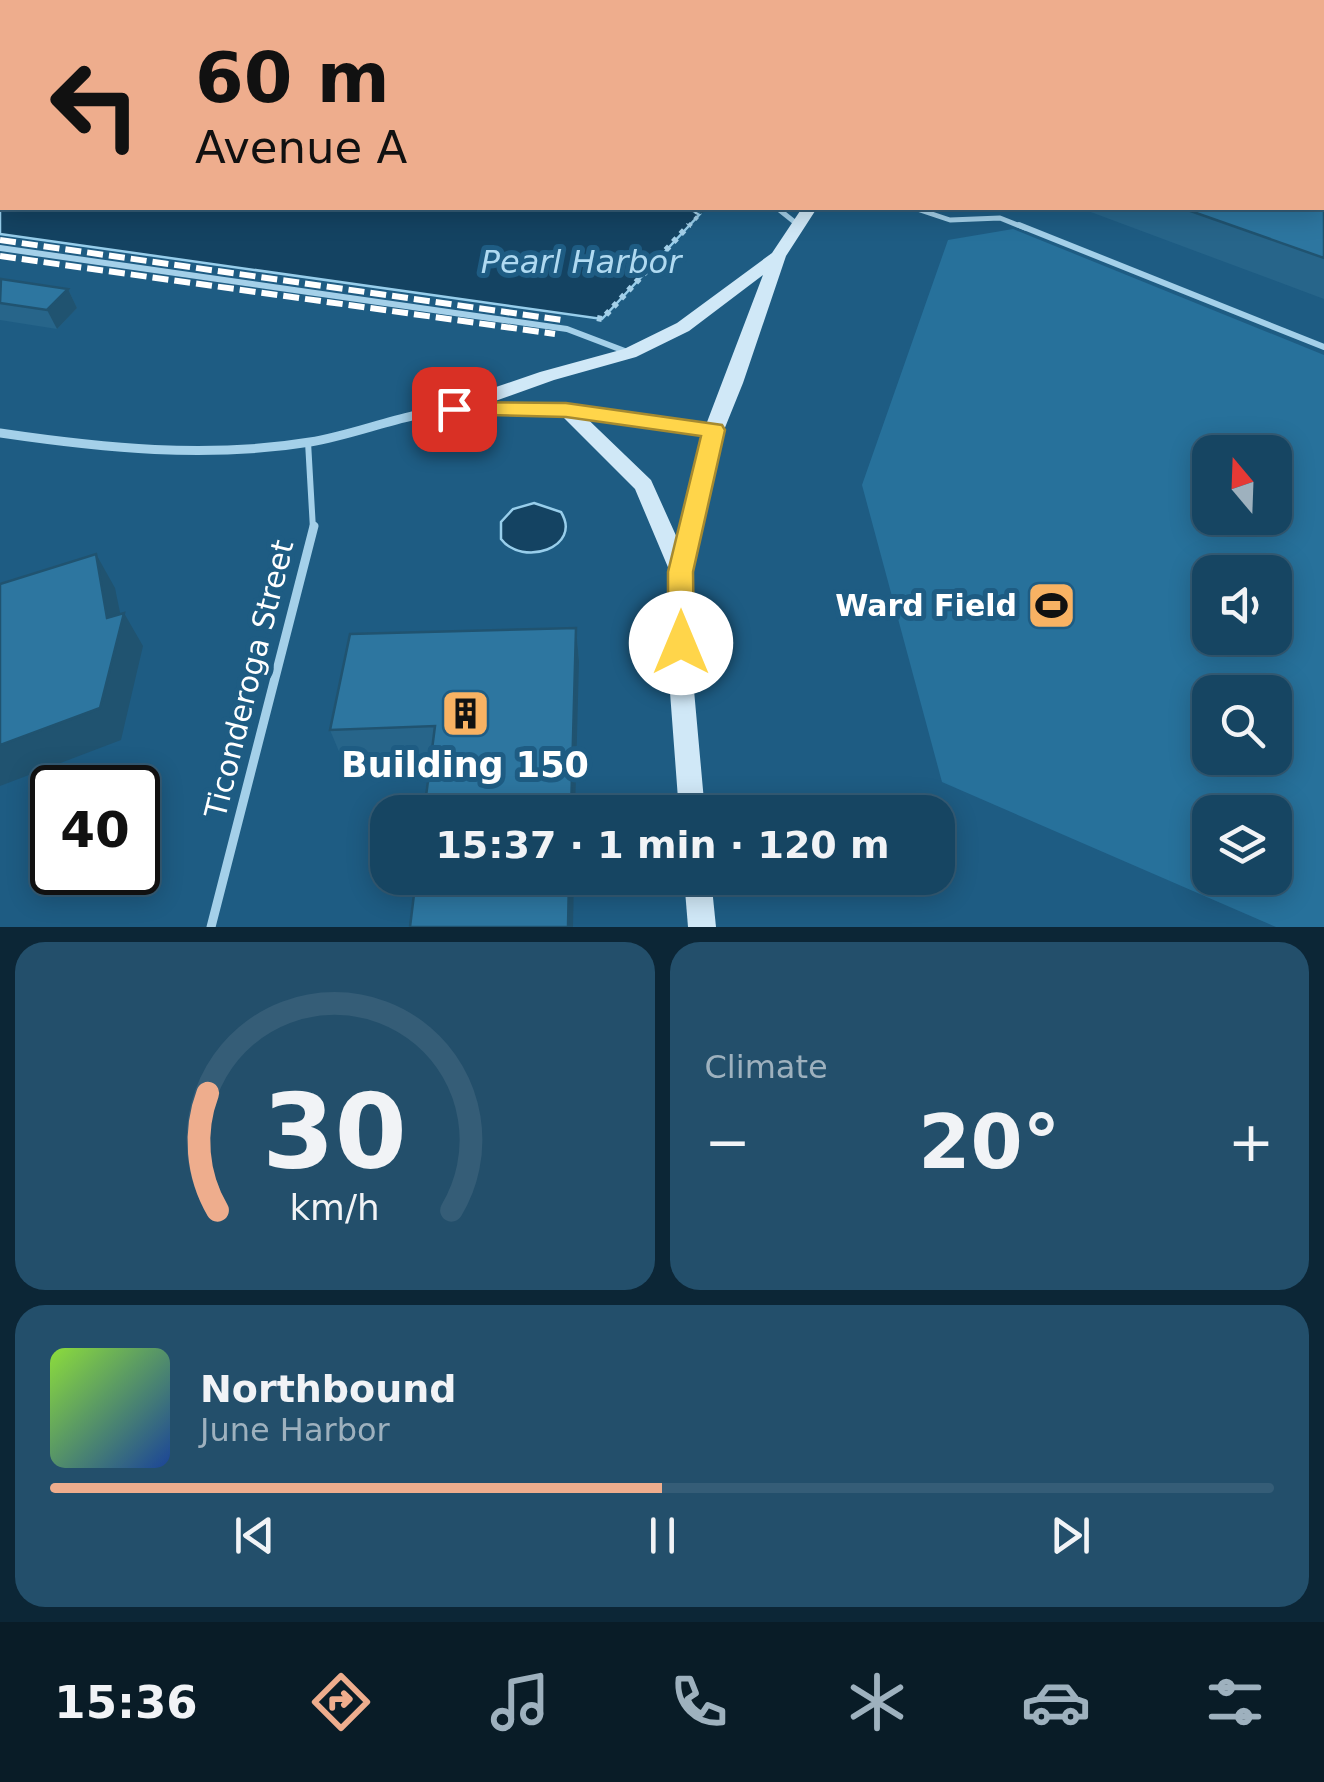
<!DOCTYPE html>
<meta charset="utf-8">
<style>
body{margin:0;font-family:"DejaVu Sans",sans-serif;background:#234f6b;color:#f1f3f6;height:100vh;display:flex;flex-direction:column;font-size:38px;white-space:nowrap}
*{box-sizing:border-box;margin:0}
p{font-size:32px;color:#9eb1be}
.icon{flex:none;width:55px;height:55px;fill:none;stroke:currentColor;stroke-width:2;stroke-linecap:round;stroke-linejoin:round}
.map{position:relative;height:927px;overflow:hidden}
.details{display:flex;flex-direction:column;gap:15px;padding:15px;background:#0c2636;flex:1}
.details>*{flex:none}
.guide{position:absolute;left:0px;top:0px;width:1325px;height:210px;box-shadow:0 5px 25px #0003,0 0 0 2px #355d77;background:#eead8d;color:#111;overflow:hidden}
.needle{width:65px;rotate:341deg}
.tools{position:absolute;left:1192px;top:435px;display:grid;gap:20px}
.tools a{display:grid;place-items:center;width:100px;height:100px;border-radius:20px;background:#164562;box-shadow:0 5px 25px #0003,0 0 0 2px #355d77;font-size:50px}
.speed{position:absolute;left:30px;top:765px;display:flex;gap:20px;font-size:50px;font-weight:700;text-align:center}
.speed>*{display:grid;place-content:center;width:130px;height:130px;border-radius:50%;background:#164562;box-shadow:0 5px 25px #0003,0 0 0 2px #355d77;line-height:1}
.speed .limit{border:5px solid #111;border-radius:15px;background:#fff;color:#111}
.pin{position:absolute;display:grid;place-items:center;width:85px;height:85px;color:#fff;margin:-42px;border-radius:20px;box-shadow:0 5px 15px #0006}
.me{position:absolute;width:110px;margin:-55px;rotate:0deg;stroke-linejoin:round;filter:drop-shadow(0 0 8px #0008)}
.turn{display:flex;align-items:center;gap:35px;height:210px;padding:0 30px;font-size:45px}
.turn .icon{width:130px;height:130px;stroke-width:2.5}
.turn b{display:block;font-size:70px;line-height:85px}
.big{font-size:75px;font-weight:700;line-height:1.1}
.details .widget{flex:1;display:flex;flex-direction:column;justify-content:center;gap:15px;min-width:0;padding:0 35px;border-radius:30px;background:#234f6b}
.details .dial{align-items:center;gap:0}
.dial svg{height:260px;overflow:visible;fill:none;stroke:#355d77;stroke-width:7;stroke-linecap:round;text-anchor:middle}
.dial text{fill:#f1f3f6;stroke:none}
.song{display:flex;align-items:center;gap:30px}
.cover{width:120px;height:120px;border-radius:15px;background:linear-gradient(135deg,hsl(90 70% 55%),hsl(220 70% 35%))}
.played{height:10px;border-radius:5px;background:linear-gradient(90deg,#eead8d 50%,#355d77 50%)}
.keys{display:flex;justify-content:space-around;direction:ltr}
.heat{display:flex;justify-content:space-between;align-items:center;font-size:55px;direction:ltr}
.details .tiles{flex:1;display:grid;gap:15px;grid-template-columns:1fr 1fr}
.widget:last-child{grid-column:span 2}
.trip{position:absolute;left:370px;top:795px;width:585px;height:100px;border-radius:30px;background:#164562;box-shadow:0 5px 25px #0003,0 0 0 2px #355d77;font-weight:700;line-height:100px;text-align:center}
.tab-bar{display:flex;height:160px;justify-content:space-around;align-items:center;background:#091c27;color:#9eb1be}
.tab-bar .icon{width:70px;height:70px}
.tab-bar .active{color:#eead8d}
.tab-bar b{font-size:45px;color:#f1f3f6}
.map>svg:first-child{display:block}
.green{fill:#27719b;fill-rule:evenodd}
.water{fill:#144362;stroke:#98ceeb;stroke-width:2.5}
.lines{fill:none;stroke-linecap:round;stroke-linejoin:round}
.path-far1{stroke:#a4d0e9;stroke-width:4;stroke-dasharray:4 5;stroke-linecap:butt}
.path{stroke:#a4d0e9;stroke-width:6;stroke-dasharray:5 6;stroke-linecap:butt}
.lane-far2{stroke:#a4d0e9;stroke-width:5}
.lane-far1{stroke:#a4d0e9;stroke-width:6}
.lane{stroke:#a4d0e9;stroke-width:9}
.street{stroke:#a4d0e9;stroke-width:9}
.secondary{fill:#d0e8f7;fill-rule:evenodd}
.rail{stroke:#fff;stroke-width:6;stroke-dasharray:16 6;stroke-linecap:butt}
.wall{fill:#27658a}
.shaded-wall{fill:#205370}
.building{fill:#2d76a0;stroke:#205370;stroke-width:2.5}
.route{fill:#ffd54a;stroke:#a68a30;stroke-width:2.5}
.labels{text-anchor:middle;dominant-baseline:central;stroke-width:10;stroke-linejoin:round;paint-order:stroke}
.poi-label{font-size:30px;font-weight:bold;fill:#fff;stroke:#1e5c83;text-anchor:end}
.street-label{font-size:30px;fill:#fff;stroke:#1e5c83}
.water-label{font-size:32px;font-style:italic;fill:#b0daf1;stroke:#1e5c83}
.near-poi-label{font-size:35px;font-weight:bold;fill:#fff;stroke:#1e5c83}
</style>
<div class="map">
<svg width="1324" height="927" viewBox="0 0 1324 927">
<rect width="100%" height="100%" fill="#1e5c83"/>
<!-- green -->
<path class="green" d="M1013,229L1324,355V927H1276L942,782L862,485L948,240ZM1210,452H1275V518H1210ZM1210,572H1275V638H1210ZM1210,692H1275V758H1210ZM1210,812H1275V878H1210Z"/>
<!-- water -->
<g class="water">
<polygon points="0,0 302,2 2,2 2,208 687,208 700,214 602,319 0,234"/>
<path d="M534,503L561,512C583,548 522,567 501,539V522L513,509Z"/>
</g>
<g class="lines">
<!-- path-far1 -->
<g class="path-far1">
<polyline points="297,0 302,2"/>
<polyline points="687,208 700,214 687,228"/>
</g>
<!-- path -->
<polyline class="path" points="597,318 602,319 689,225"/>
<!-- lane-far2 -->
<g class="lane-far2">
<polyline points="349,0 354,2"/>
<polyline points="777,208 797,224"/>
<polyline points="914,208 950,220 1000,218 1025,228"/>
</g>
<!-- lane-far1 -->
<g class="lane-far1">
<polyline points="1019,225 1324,347"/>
<polyline points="0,248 567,329 630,353"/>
<polyline points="308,442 313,529"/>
</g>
<!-- lane -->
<polyline class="lane" points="211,927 314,526"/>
<!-- street -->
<path class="street" d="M0,433C102,448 207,459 310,442C359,434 406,412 457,409C543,404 629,419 714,430"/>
<!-- secondary -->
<g class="secondary">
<polygon points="802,208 817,208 786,256 743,383 724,430 692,572 693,679 705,812 679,812 669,679 670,572 635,489 556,410 559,405 573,405 651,480 678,540 704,430 763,275 689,331 636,357 554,380 453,416 443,409 446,404 540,372 624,349 677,323 772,253"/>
<polygon points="684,878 711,878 716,927 688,927"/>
</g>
<!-- rail -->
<g class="rail">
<polyline points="0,240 562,320"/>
<polyline points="0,256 555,334"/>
</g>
</g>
<!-- wall -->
<g class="wall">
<polygon points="423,0 545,0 546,2 428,2"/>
<polygon points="564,0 640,0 634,2 564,2"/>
<polygon points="1324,59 1324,299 1080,208 1322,208"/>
<polygon points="693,208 713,208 700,214 693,210"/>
<polygon points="0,279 68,289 77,308 57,329 0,320"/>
<polygon points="576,628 579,661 431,759 343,761 330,730"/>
</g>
<!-- shaded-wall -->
<g class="shaded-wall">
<polygon points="507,0 545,0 546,2 501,2"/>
<polygon points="605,0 640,0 634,2 599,2"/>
<polygon points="701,208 713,208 700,214"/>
<polygon points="68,289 77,308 57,329 47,310"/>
<polygon points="96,554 115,588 122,622 124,613 143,646 121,740 0,786 0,745 107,618"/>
<polygon points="576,628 579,661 575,812 571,812"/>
<polygon points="569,878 574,878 573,927 568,927"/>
</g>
<!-- building -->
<g class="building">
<polygon points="468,0 507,0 501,2 473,2"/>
<polygon points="585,0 605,0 599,2 591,2"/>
<polygon points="1322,59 1324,59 1324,258 1182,208 1322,208"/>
<polygon points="1,279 68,289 47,310 0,303"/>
<polygon points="96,554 107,618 124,613 100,708 0,745 0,584"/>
<polygon points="576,628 571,812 424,812 435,726 330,730 350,634"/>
<polygon points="416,878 569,878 568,927 410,927"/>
</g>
<!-- route -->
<polygon class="route" points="454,402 566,403 722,425 725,430 693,572 694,643 690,651 681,654 671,651 668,643 668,572 701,436 566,417 446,414 443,409 446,404"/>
<!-- icons -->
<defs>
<symbol id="stadium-square" viewBox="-11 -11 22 22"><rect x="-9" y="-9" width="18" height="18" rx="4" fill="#f8b263" stroke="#1e5c83"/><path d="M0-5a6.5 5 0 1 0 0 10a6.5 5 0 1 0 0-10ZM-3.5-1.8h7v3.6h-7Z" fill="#111"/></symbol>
<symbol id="building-square" viewBox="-11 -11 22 22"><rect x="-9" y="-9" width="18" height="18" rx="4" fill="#f8b263" stroke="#1e5c83"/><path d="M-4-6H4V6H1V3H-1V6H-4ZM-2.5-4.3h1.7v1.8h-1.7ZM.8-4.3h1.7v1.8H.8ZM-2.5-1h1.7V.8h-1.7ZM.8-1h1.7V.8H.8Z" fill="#111"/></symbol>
</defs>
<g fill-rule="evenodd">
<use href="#stadium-square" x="1024" y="578" width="55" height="55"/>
<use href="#building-square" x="438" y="686" width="55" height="55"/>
</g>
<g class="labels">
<!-- poi labels -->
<g class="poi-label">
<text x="1017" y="605">Ward Field</text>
</g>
<!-- street labels -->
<g class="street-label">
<text transform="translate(249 679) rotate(-76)">Ticonderoga Street</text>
</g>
<!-- water labels -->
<g class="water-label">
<text x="581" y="262">Pearl Harbor</text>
</g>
<!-- near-poi labels -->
<g class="near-poi-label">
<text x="465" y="765">Building 150</text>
</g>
</g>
</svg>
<div class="tools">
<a><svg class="needle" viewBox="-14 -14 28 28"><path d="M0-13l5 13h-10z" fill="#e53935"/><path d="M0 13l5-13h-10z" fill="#9eb1be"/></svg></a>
<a><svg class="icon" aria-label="sound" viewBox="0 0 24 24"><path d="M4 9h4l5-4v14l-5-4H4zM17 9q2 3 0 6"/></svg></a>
<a><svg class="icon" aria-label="search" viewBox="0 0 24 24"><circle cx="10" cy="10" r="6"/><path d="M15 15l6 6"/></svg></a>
<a><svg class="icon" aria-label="layers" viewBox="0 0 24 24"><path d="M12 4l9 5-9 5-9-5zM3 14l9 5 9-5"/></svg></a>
</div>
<div class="speed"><div class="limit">40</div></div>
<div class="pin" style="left:454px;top:409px;background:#d93025"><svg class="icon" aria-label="arrive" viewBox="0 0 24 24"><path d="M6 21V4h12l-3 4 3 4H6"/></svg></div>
<svg class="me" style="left:681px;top:643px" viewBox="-20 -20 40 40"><circle r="19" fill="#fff"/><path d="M0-13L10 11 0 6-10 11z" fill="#ffd54a"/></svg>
<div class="trip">15:37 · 1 min · 120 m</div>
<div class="guide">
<div class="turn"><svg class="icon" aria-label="left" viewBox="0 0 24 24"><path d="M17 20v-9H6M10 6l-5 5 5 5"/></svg><div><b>60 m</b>Avenue A</div></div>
</div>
</div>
<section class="details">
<div class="tiles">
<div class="widget dial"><svg viewBox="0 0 100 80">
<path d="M14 69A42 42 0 1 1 86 69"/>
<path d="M14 69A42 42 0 0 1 11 33" stroke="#eead8d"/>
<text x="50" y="56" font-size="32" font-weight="700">30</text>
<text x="50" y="72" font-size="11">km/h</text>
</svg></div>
<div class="widget"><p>Climate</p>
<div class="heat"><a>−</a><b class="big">20°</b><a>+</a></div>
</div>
<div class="widget">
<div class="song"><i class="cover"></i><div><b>Northbound</b><p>June Harbor</p></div></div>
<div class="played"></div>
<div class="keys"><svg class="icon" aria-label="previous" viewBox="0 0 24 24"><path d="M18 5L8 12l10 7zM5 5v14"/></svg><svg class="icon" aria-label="pause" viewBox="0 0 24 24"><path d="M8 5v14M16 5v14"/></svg><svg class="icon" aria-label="next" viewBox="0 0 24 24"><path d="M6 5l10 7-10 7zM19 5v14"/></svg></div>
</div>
</div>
</section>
<nav class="tab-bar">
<b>15:36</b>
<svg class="icon active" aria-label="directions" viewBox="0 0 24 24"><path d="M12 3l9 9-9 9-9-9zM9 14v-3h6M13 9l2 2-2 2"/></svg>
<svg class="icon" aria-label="music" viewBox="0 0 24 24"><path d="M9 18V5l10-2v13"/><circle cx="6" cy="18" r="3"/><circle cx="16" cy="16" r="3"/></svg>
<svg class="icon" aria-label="phone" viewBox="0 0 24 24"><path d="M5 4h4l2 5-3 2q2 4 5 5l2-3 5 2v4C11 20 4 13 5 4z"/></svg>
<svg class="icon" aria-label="climate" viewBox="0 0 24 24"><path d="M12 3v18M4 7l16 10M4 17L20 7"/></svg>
<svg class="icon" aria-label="car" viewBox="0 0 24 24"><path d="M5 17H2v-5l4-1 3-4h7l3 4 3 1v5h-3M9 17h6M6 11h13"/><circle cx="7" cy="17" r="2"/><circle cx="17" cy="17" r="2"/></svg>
<svg class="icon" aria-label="filters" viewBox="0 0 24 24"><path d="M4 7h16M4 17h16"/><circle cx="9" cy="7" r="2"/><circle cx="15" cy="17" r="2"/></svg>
</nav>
